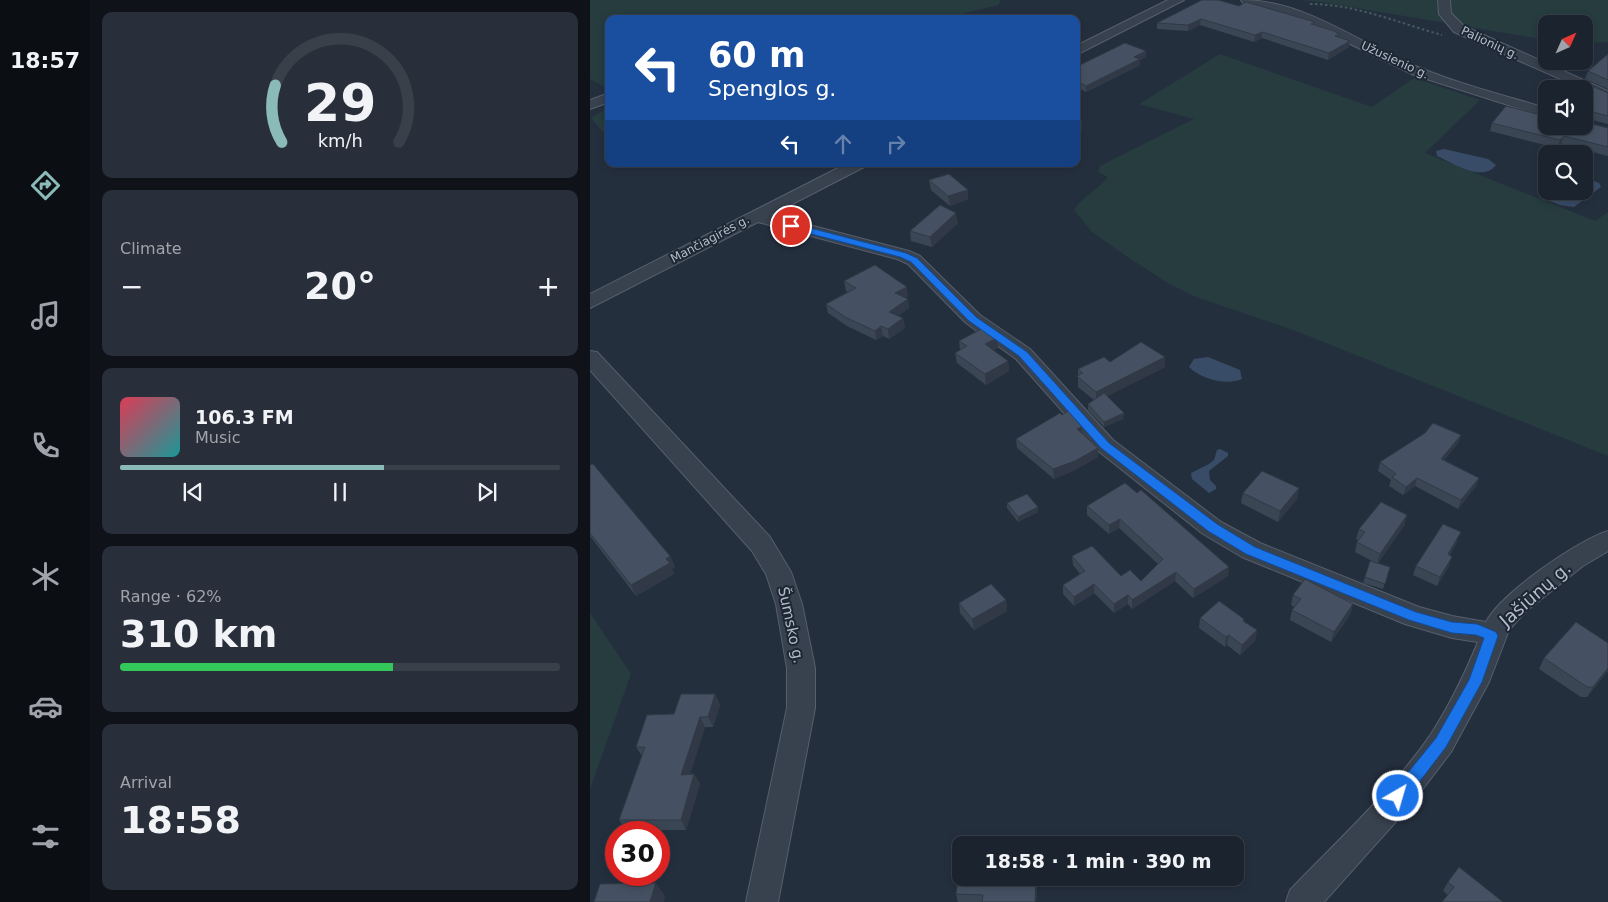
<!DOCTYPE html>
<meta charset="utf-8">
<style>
body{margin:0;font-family:"DejaVu Sans",sans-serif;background:#282f3a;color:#f1f3f6;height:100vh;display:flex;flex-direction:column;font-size:19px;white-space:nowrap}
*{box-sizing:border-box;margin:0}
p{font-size:16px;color:#a0a4aa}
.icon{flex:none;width:28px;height:28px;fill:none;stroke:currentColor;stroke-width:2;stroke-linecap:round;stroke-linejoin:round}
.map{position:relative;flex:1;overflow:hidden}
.sheet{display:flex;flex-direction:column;gap:12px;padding:12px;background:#0f1319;width:500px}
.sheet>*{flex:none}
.banner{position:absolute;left:15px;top:15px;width:475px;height:152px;border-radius:10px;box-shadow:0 2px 8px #0003,0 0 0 1px #39404a;background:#1a4fa0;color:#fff;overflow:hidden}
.needle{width:32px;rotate:45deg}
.controls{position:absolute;left:948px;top:15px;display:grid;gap:10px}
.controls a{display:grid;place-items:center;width:55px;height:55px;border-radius:10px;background:#1b232e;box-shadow:0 2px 8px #0003,0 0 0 1px #39404a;font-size:25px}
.speed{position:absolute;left:15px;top:821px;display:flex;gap:10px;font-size:25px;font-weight:700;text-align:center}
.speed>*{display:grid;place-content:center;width:65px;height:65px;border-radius:50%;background:#1b232e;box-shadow:0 2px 8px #0003,0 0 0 1px #39404a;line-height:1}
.speed .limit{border:8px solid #d22;background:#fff;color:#111}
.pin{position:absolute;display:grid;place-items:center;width:42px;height:42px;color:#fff;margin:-21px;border:2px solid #fff;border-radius:50%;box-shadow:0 1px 5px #0007}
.me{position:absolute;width:55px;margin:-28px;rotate:38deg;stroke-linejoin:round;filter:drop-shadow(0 0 4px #0008)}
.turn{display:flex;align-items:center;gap:18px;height:105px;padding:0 20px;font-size:22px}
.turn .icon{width:65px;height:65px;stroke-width:2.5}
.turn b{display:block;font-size:35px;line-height:42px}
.lanes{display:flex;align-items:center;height:48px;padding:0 20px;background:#0003;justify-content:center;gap:25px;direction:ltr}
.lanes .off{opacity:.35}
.big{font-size:38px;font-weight:700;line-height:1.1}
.sheet .tile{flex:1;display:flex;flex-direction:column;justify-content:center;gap:8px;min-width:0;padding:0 18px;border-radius:10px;background:#282f3a}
.sheet .dial{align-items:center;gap:0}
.dial svg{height:130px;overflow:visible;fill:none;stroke:#39404a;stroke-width:7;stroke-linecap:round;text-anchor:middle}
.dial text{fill:#f1f3f6;stroke:none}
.song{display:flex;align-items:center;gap:15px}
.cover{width:60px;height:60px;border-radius:8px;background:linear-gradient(135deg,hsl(350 70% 55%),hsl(180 70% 35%))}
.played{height:5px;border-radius:2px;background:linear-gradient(90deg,#8bbbb9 60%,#39404a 60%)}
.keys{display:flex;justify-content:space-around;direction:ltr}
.heat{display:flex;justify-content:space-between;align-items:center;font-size:28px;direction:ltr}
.charge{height:8px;border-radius:4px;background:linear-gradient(90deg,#34c759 62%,#39404a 0)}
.trip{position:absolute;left:362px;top:836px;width:292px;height:50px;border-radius:10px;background:#1b232e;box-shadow:0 2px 8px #0003,0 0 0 1px #39404a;font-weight:700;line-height:50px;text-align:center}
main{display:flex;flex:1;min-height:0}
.dock{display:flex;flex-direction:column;width:90px;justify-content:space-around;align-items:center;background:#0b0e12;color:#a0a4aa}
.dock .icon{width:35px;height:35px}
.dock .on{color:#8bbbb9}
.dock b{font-size:22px;color:#f1f3f6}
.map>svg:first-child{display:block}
.green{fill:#263c3f}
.water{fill:#394c67}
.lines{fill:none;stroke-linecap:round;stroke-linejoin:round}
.street-casing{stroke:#565f6c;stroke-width:2}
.path{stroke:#44595c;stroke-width:2;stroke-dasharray:2.5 2.5;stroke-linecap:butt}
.street{fill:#38414e;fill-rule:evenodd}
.wall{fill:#3b4654}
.shaded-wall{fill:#303945}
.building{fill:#455162;stroke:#303945}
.route{fill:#1a73e8;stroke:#114b97}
.labels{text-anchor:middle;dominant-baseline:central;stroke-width:4;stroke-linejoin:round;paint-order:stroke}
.far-street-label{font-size:12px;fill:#b4bcc9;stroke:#1d2633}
.street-label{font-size:15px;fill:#b4bcc9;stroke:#1d2633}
.near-street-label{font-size:18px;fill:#b4bcc9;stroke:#1d2633}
</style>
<main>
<nav class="dock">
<b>18:57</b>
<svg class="icon on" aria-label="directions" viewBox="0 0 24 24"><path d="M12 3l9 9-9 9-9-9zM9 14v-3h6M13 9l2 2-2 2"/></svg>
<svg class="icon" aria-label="music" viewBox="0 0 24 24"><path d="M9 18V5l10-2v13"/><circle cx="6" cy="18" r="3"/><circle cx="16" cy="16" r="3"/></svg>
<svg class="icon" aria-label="phone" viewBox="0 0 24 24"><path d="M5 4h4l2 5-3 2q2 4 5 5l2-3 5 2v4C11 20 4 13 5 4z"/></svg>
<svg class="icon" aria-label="climate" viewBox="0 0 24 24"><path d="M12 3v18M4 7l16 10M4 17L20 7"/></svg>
<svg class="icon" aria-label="car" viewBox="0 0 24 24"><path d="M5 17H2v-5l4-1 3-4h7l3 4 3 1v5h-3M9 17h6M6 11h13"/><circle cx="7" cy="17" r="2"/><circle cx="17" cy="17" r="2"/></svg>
<svg class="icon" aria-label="filters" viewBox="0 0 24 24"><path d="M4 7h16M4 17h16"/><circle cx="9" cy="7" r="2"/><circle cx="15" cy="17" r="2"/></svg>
</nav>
<section class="sheet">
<div class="tile dial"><svg viewBox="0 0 100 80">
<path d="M14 69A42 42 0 1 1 86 69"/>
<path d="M14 69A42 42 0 0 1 10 34" stroke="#8bbbb9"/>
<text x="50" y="56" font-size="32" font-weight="700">29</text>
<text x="50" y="72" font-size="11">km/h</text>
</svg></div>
<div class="tile"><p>Climate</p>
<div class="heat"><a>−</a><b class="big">20°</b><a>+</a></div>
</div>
<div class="tile">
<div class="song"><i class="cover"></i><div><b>106.3 FM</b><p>Music</p></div></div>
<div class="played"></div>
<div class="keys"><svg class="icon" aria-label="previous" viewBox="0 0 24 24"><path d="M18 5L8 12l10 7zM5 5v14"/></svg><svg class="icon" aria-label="pause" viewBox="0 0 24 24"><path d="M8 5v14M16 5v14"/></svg><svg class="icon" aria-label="next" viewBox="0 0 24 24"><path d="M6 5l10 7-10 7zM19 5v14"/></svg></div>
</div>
<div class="tile"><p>Range · 62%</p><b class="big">310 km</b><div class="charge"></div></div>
<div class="tile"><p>Arrival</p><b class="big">18:58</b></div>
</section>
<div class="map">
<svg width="1018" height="902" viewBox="0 0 1018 902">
<rect width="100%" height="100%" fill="#242f3e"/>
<!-- green -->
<g class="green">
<polygon points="0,0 411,0 408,5 352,19 19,19 19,89 0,79"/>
<polygon points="708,0 1018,0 1018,42 994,43 994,24 956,24 956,40 731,2"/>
<path d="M630,54L782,107L824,78L890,100L835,153L1005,221L1018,212V456L706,331L606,297L576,282L536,256L502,232L484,210C493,196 507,190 518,177L508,172L510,166L604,119L549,104Z"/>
<polygon points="19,108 19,139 1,118"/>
<polygon points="0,613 41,674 0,789"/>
</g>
<!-- water -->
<g class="water">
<path d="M854,149L898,159L906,165C892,183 863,163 847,156L846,151Z"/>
<polygon points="994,177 1009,183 1011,187 984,207 970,205 949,197 948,193 952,186 956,185 956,191 994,191"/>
<path d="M618,357L650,370L652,379C637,386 611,379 599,367L604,359Z"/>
<polygon points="630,449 638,453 638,456 619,471 620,480 626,486 626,489 619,493 602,479 601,473 619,464 624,460 627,450"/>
</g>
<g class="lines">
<defs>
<g id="street">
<polygon points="578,0 594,0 486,55 486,46"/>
<path d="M651,0C712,0 761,38 816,62C861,82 909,94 956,108V117L824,75L713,21L675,8L653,3Z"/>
<polygon points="848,0 860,0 861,13 874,26 1018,91 1018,100 864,32 849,14"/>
<polygon points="19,93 19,102 0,109 0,100"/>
<path d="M256,164H276L274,167L181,215L319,251L330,256L390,315L440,349L523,440L631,522L670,543L829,607L862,616L896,622C910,594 988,540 1018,531V551L993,566L935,612L919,630L899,682L861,752L819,807L734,902H696L700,890C748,840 802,791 841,734C860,705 875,673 888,642L862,638L815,624L652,557L613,534L507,450L426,359L376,323L318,264L307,259L168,222L0,308V294Z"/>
<polygon points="0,351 7,352 180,537 201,572 212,604 225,668 225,708 188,902 156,902 197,708 197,668 186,604 176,574 162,551 0,370"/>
</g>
</defs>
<!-- street casing -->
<use href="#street" class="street-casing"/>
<!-- path -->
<path class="path" d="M720,4C765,4 809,23 852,35"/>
<!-- street -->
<use href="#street" class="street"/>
</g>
<!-- wall -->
<g class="wall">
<polygon points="612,0 725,25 749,34 749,37 759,47 738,60 672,38 664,42 610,25 598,31 567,29 567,23"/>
<polygon points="1018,54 1018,89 995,79 998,71"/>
<polygon points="556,57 550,60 550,65 496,92 486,87 486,67"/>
<polygon points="994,89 1018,93 1018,124 994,118 994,120"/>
<polygon points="947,114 956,126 1018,128 1018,156 971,144 967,148 900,131 902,123"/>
<polygon points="339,180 378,199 360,206 341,190"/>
<polygon points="368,223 342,247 321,241 320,231"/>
<polygon points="254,281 318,296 315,298 318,299 319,308 308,316 313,318 315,328 299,339 293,336 286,340 257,326 238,313 236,304 258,292 256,291"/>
<polygon points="407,338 408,348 403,350 418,361 419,371 396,385 367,363 365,353 370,350 369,341"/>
<polygon points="520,362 575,367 517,396 534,413 533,419 514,427 498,410 498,404 504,400 488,387 488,369"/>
<polygon points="472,415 492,427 492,433 508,457 485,470 464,479 427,448 426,439"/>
<polygon points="871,435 868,443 854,460 889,478 886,486 868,509 825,486 813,495 799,486 801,480 788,471 790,462"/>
<polygon points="0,465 80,556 85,567 82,569 84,574 46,596 0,536"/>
<polygon points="535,483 638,576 603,598 585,581 542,609 538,604 524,613 504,593 484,606 473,594 473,585 490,574 483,565 482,556 531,576 551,581 568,564 529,528 519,534 497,515 497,506"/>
<polygon points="709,488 707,499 688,522 651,503 653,493"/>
<polygon points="417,503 448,507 448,512 428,522 417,508"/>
<polygon points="817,515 814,526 788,563 800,567 793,589 773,583 780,561 782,561 765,552 767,542 768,540 766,539 769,529"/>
<polygon points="867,542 860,555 859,566 847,586 823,575 826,566"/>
<polygon points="703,595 763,604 760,615 741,642 700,620 702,610 704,607 701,605"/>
<polygon points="416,600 417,611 384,630 370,613 369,603"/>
<polygon points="610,618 654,622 667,630 665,641 650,655 637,645 635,647 609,628"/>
<polygon points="1018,643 1018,671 997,697 991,697 949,669 954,658"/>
<polygon points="125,694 130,705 123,727 115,727 100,774 104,774 110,784 96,830 36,830 29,820 52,756 46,747"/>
<polygon points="371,878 446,878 447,885 446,902 368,902 366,894"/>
<polygon points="858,882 913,902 858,895 853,891"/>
</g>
<!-- shaded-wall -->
<g class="shaded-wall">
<polygon points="611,19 610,25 598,31 598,25"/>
<polygon points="672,32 672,38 664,42 665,35"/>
<polygon points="760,41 759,47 738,60 739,53"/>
<polygon points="556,51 556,57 550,60 550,65 496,92 496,86 544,57"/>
<polygon points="492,121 492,130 486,133 486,124"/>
<polygon points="974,136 971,144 967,148 970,140"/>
<polygon points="378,190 378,199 360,206 358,196"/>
<polygon points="366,213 368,223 342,247 340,237"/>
<polygon points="317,287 318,296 307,302 305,293"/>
<polygon points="318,299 319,308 301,321 299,312"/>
<polygon points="313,318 315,328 299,339 298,329"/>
<polygon points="291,326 293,336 286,340 285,331"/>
<polygon points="407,338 408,348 396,355 395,344"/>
<polygon points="575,357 575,367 506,402 506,392"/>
<polygon points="418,361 419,371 396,385 395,374"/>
<polygon points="534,413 533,419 514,427 514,422"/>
<polygon points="492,427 492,436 487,429"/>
<polygon points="871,435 868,443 849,467 851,459"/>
<polygon points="508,448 508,457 485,470 464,479 463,469"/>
<polygon points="827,478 825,486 813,495 816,487"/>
<polygon points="889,478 886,486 868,509 871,500"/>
<polygon points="709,488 707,499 688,522 690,511"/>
<polygon points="448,507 448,512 428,522 428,517"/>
<polygon points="817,515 814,526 787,564 790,554"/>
<polygon points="530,519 529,528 519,534 519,525"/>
<polygon points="871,532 867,542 855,564 858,554"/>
<polygon points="80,556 85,567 82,569 84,574 46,596 41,585"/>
<polygon points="862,557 859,566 847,586 850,577"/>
<polygon points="639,567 638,576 603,598 604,589"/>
<polygon points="586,572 585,581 542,609 542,600"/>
<polygon points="504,584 504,593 484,606 484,597"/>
<polygon points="538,595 538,604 524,613 524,604"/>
<polygon points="416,600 417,611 384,630 382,619"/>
<polygon points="763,604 760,615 741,642 744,632"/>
<polygon points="667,630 665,641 650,655 652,645"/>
<polygon points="639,635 637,645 635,647 636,637"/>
<polygon points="1018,668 1018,671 997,697 1003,687"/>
<polygon points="125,694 130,705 123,727 118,717"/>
<polygon points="110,717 115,727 97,784 91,775"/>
<polygon points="104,774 110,784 96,830 91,820"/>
<polygon points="446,878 447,885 446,902 445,902"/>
<polygon points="66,883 75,896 74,902 60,902"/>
</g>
<!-- building -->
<g class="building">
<polygon points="612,0 628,0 649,6 656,2 725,22 721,24 744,31 749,34 745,36 760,41 739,53 672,32 665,35 611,19 598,25 567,23"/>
<polygon points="535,43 556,51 544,57 550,59 496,86 486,81 486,67"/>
<polygon points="1018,54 1018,80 998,71"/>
<polygon points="988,80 1018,93 1018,116 996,110 995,117 994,117 994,89 977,89"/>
<polygon points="916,106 947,114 953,109 956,110 956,126 994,126 994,122 1018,128 1018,147 974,136 970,140 902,123"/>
<polygon points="486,119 492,121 486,124"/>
<polygon points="359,174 378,190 358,196 339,180"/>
<polygon points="350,205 366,213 340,237 320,231"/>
<polygon points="285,265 317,287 305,293 318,299 299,312 313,318 298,329 291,326 285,331 255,317 236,304 266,288 254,281"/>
<polygon points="393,328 407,338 395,344 418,361 395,374 365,353 377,346 369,341"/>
<polygon points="551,342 575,357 506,392 487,376 493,373 488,369 514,357 520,362"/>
<polygon points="514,393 534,413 514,422 498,404"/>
<polygon points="478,411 492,427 487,429 508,448 485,461 463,469 426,439 470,413 472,415"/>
<polygon points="843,423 871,435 851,459 889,478 871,500 827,478 816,487 802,477 806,474 790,462 835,433"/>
<polygon points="3,464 80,556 76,559 80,563 41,585 0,533 0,465"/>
<polygon points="672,471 709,488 690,511 653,493"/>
<polygon points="535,483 547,493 551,490 639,567 604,589 586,572 542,600 538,595 524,604 504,584 484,597 473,585 495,571 482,556 502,546 531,576 540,570 551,581 573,559 530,519 519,525 497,506"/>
<polygon points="437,494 448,507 428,517 417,503"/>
<polygon points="791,502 817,515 790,554 767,542 775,532 769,529"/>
<polygon points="853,524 871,532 858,554 862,557 850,577 826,566"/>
<polygon points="780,561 800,567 795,584 775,577"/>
<polygon points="715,579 763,604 744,632 702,610 711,599 703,595"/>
<polygon points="401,584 416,600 382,619 369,603"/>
<polygon points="629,601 654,619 653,621 667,630 652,645 639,635 636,637 610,618"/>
<polygon points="986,622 1018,643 1018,668 1003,687 997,687 954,658"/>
<polygon points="91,694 125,694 118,717 110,717 91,775 104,774 91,820 29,820 55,747 46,747 57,715 84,714"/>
<polygon points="371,856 371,878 446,878 445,902 392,902 393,895 366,894"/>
<polygon points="869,867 913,902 852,902 864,887 858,882"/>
<polygon points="66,883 60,902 4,902 10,884"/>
</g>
<!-- route -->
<polygon class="route" points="201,223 316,253 327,258 386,317 437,352 519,443 627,524 665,547 826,612 862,622 887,624 906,632 908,636 892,682 856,747 814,802 808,804 803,802 801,796 803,791 846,738 879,680 894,638 886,635 862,633 819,620 656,554 618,531 511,448 429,356 379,321 321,262 310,257 198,228 198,224"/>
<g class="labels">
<!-- far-street labels -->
<g class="far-street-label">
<text transform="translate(900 43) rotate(25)">Palionių g.</text>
<text transform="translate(805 60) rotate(25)">Užusienio g.</text>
<text transform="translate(120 239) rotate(-28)">Mančiagirės g.</text>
</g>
<!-- street labels -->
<g class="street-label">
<text transform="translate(201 625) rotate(78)">Šumsko g.</text>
</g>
<!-- near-street labels -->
<g class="near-street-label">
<text transform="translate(945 594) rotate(-41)">Jašiūnų g.</text>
</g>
</g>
</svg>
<div class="controls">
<a><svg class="needle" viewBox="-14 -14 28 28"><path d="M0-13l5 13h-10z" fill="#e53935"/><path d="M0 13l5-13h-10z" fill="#a0a4aa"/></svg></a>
<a><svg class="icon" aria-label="sound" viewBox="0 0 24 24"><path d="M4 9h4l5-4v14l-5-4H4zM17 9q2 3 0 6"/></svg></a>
<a><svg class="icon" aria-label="search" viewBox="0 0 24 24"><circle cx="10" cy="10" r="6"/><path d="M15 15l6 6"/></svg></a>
</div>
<div class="speed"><div class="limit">30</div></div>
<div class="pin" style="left:201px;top:226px;background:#d93025"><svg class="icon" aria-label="arrive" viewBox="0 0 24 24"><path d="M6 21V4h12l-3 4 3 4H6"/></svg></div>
<svg class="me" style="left:808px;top:796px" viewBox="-20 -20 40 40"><circle r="17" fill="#1a73e8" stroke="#fff" stroke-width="3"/><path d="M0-11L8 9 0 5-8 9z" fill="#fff"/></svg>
<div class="trip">18:58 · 1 min · 390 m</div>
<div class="banner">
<div class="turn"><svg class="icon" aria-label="left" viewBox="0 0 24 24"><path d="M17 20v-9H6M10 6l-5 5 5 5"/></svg><div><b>60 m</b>Spenglos g.</div></div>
<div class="lanes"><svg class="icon" aria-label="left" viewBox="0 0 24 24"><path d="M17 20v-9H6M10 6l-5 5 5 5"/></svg><svg class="icon off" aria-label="ahead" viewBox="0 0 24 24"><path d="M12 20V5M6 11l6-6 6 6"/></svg><svg class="icon off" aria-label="right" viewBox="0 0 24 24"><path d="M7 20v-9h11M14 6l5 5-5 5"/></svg></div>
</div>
</div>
</main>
